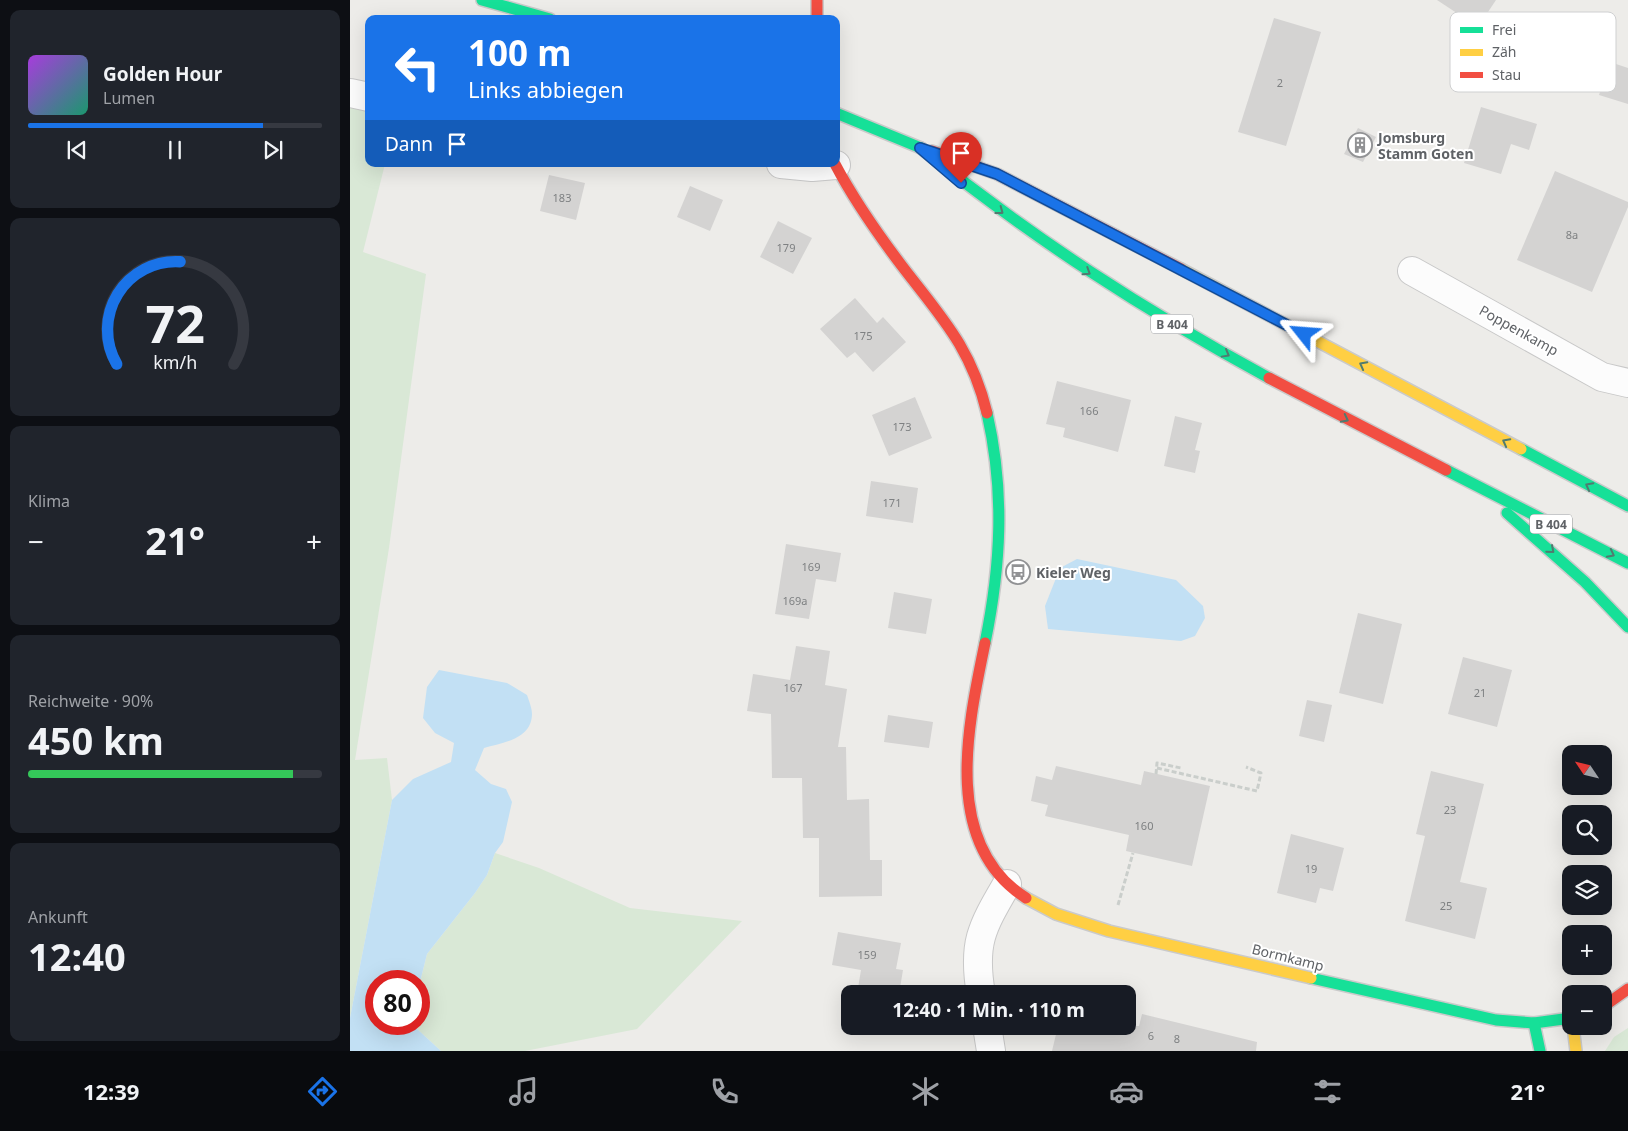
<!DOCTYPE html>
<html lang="de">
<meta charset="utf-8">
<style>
body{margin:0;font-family:"Noto Sans",sans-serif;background:#20242c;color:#f1f3f6;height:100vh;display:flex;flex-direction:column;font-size:19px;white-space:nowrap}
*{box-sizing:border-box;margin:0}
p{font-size:16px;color:#9ea1a6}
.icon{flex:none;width:28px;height:28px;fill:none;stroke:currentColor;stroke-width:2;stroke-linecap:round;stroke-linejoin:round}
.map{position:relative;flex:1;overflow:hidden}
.side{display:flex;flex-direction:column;gap:10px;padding:10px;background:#0d0f14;width:350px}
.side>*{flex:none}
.guide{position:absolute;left:15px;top:15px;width:475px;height:152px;border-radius:10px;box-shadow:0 5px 20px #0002;background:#1a73e8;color:#fff;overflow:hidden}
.needle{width:32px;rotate:305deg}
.tools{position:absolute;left:1212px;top:745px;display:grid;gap:10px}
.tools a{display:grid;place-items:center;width:50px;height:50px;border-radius:10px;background:#171b24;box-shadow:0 5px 20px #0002;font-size:25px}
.speed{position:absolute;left:15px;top:970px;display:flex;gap:10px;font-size:25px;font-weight:700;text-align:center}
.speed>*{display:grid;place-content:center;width:65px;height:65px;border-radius:50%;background:#171b24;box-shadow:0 5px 20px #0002;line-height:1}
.speed .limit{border:8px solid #d22;background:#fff;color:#111}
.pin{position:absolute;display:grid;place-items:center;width:42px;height:42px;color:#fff;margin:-51px -21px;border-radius:50% 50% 50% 0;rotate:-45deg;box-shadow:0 0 5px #0007}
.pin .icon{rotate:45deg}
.me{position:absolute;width:55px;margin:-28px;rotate:298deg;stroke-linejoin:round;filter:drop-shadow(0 0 4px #0008)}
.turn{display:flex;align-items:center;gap:18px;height:105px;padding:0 20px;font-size:22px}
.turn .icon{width:65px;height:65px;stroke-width:2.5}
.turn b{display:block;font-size:35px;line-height:42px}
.then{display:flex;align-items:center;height:48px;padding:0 20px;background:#0003;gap:10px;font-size:19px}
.big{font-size:38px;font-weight:700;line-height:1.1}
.side .card{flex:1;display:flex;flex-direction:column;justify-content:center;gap:8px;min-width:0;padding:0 18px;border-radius:10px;background:#20242c}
.side .dial{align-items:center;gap:0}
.dial svg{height:130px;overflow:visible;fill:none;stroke:#363941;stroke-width:7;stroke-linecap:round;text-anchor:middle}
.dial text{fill:#f1f3f6;stroke:none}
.song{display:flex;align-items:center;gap:15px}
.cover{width:60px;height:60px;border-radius:8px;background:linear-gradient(135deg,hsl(280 70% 55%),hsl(160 70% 35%))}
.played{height:5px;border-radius:2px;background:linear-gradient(90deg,#1a73e8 80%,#363941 80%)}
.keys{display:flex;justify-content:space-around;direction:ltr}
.heat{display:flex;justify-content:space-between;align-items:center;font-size:28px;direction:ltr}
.charge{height:8px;border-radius:4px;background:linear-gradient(90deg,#34c759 90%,#363941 0)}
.trip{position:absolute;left:491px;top:985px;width:295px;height:50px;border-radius:10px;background:#171b24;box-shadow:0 5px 20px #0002;font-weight:700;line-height:50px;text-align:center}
.dock{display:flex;height:80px;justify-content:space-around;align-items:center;background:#090b0e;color:#9ea1a6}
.dock .icon{width:35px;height:35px}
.dock .on{color:#1a73e8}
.dock b{font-size:22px;color:#f1f3f6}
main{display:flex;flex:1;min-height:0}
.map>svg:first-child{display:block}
.green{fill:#d9e8d6}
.water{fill:#c2e0f4}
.building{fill:#d4d3d2}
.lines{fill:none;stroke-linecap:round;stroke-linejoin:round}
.street-casing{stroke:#c8c8c8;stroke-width:30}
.fast-casing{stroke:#cacaca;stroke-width:14}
.slow-casing{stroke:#cacaca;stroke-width:14}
.jam-casing{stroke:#cacaca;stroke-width:14}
.path{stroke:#cacecb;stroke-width:3;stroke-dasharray:5 2.5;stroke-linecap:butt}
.street{stroke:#fcfcfc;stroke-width:28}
.fast{stroke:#16e098;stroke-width:11}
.slow{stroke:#ffcf43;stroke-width:11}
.jam{stroke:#f24e42;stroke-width:11}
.oneway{stroke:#507b70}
.route-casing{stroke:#114b97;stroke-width:12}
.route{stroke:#1a73e8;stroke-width:9}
.labels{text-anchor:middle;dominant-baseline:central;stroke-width:4;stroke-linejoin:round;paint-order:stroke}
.number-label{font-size:11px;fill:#7e8082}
.shield{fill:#fff;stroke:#8f9194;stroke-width:1}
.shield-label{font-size:12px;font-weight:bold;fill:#5f6266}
.poi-label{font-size:14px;font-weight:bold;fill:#5f6266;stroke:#fff;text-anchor:start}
.street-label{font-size:14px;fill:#5f6266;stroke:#fff}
.key{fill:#fff;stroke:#cfd0d1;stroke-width:1}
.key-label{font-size:14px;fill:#5f6266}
</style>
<main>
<section class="side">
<div class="card">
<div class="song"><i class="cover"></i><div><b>Golden Hour</b><p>Lumen</p></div></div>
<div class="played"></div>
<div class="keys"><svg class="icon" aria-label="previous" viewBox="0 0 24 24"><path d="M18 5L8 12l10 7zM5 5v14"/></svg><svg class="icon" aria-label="pause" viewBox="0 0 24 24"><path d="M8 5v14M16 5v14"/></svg><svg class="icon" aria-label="next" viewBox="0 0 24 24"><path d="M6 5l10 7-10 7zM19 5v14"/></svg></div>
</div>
<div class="card dial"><svg viewBox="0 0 100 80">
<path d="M14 69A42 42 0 1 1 86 69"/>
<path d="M14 69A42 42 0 0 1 53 6" stroke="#1a73e8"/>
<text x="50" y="56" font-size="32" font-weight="700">72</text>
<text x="50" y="72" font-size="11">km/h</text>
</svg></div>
<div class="card"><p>Klima</p>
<div class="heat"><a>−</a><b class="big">21°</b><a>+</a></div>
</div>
<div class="card"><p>Reichweite · 90%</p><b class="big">450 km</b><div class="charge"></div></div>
<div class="card"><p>Ankunft</p><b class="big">12:40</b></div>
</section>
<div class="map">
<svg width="1278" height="1051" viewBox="0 0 1278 1051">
<rect width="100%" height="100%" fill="#edece9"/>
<!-- green -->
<g class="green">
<polygon points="0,106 19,109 19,164 35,164 13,252 76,274 39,548 5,760 37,758 42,800 0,1018"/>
<polygon points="145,853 189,868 280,908 392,921 287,1029 175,1051 91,1051 66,1028 65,1024 69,1024 69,986 77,954 125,893 137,875"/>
<polygon points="1278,1028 1278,1051 1255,1051 1264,1037"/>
</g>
<!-- water -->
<g class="water">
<polygon points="727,559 826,580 853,606 855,618 845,636 831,641 698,629 695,606 710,568"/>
<path d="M89,670L157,683L177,695C179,701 182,708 182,714C182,739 152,743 134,748L125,770L141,784L156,789L162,802L153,842L145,853L137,875L125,893L77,954L69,986V981H26V1024H65L66,1028L91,1051H0V1018L42,800L63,779L101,762L104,743L85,733L73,718L77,687Z"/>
</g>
<!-- building -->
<g class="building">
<polygon points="1087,0 1146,0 1128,27"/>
<polygon points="924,18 971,32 936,146 888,132"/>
<polygon points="1260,62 1278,68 1278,104 1249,95"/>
<polygon points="1131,107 1187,124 1179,150 1161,144 1151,174 1114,163"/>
<polygon points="1008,128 1026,137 1013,162 994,154"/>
<polygon points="1205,171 1278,202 1278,207 1242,292 1167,260"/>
<polygon points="199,175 235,183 226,220 190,211"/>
<polygon points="340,186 373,200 360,231 327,217"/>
<polygon points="428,221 462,238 443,274 410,257"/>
<polygon points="505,298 527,323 533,317 556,342 523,372 505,352 497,358 470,329"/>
<polygon points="707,381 781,400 768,452 713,437 715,428 696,424"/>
<polygon points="565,397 582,438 539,456 522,415"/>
<polygon points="825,416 852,423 845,450 850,451 845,473 814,466"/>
<polygon points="521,481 568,488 563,523 516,516"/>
<polygon points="436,544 491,553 486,582 466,579 459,619 425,614"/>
<polygon points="544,592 582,599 576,634 538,628"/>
<polygon points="1008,613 1052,624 1033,704 989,693"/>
<polygon points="446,646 480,651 475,685 497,689 488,747 496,747 497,800 519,799 520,860 532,860 532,896 469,897 469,838 453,838 452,778 422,778 421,714 397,711 403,674 440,680"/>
<polygon points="1113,657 1162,670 1147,727 1098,714"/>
<polygon points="957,700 982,705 974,742 949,736"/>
<polygon points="538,715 583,722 579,748 534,742"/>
<polygon points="706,766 791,785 794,771 860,786 842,866 776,851 779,835 695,816 698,805 681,801 686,776 702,780"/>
<polygon points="1081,771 1134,784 1110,882 1137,888 1125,939 1055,921 1075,836 1066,834"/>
<polygon points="941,834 994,848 983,891 970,888 966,903 927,893"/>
<polygon points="488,932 551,943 546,969 553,970 549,994 507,994 511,970 482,965"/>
<polygon points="792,1014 907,1042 906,1051 702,1051 708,1026 789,1026"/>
</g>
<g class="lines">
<defs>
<g id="street">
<polyline points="0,93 19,97"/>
<polyline points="431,164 462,167 486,165"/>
<polyline points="1062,271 1252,377 1278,383"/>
<path d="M631,994C622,943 632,927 657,884"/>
<polyline points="637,1026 641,1051"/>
</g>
<g id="fast">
<polyline points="132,0 200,19"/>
<polyline points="486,113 571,148"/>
<path d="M571,148C682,238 794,310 919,378"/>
<polyline points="1171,449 1278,506"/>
<polyline points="1096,470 1278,563"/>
<polyline points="1157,513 1235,582 1278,627"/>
<path d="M635,643C651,565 655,492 637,413"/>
<polyline points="961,978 1146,1020 1184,1023 1221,1018"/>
<polyline points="1184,1023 1190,1051"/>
</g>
<g id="slow">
<polyline points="831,269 1171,449"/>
<polyline points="676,898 706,914 759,931 961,978"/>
<polyline points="1223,1026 1226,1051"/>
</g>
<g id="jam">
<polyline points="467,0 467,19"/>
<polyline points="582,151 647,174 831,269"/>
<path d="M485,164C504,200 527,233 552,266C591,317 621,347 637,413"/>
<polyline points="919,378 1096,470"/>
<path d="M635,643C618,725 591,844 676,898"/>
<polyline points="1254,1006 1278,989"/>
</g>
</defs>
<!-- street casing -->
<use href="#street" class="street-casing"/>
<!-- fast casing -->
<use href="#fast" class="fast-casing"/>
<!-- slow casing -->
<use href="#slow" class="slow-casing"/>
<!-- jam casing -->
<use href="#jam" class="jam-casing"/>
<!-- path -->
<g class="path">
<polyline points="807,768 907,791 911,773 896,767"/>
<polyline points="806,774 807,763 831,768"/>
<polyline points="768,905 783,853"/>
</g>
<!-- street -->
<use href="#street" class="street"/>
<!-- fast -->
<use href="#fast" class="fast"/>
<!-- slow -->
<use href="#slow" class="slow"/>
<!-- jam -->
<use href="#jam" class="jam"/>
</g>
<!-- one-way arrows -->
<defs><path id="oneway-chevron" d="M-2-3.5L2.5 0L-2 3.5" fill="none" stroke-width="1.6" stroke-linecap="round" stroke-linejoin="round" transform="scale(1.25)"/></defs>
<g class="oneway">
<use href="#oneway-chevron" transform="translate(650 211) rotate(37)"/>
<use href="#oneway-chevron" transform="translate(737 272) rotate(33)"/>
<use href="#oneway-chevron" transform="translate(876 354) rotate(29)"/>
<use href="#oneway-chevron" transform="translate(1013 365) rotate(-152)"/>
<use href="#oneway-chevron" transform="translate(995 419) rotate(27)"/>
<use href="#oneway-chevron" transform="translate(1156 442) rotate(-152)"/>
<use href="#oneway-chevron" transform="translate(1239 486) rotate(-152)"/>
<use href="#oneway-chevron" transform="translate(1201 550) rotate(41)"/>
<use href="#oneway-chevron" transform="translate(1261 554) rotate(27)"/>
</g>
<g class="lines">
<defs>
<polyline id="route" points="611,183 570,148 647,174 954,334"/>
</defs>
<!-- route casing -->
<use href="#route" class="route-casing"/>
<!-- route -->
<use href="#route" class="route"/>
</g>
<!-- icons -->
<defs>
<symbol id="building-ring" viewBox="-11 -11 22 22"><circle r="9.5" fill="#fff" stroke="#919294" stroke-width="1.5"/><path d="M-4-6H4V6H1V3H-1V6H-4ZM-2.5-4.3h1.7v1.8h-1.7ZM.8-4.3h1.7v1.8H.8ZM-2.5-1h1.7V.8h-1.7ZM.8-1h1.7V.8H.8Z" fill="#919294"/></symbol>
<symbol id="bus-ring" viewBox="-11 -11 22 22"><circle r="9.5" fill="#fff" stroke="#919294" stroke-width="1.5"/><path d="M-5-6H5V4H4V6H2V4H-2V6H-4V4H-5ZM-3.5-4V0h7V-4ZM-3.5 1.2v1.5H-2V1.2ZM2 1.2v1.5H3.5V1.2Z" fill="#919294"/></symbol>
</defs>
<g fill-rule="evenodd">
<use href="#building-ring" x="996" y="131" width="28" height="28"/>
<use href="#bus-ring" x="654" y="558" width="28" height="28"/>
</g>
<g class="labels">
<!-- number labels -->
<g class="number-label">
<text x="930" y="82">2</text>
<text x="212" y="197">183</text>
<text x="1222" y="234">8a</text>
<text x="436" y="247">179</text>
<text x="513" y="335">175</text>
<text x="739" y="410">166</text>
<text x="552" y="426">173</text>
<text x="542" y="502">171</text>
<text x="461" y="566">169</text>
<text x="445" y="600">169a</text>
<text x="443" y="687">167</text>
<text x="1130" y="692">21</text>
<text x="1100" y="809">23</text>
<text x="794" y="825">160</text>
<text x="961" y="868">19</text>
<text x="1096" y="905">25</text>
<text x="517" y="954">159</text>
<text x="801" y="1035">6</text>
<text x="827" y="1038">8</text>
</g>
<!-- shield labels -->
<g class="shield">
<rect x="801" y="314.5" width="42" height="19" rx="4"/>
<rect x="1180" y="514.5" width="42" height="19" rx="4"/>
</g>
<g class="shield-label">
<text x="822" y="324">B 404</text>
<text x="1201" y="524">B 404</text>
</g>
<!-- poi labels -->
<g class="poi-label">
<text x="1028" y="137">Jomsburg<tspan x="1028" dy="16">Stamm Goten</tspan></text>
<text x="686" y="572">Kieler Weg</text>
</g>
<!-- street labels -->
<g class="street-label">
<text transform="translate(1169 330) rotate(29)">Poppenkamp</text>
<text transform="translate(938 957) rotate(14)">Bormkamp</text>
</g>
</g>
<!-- legend -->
<rect x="1100" y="12" width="166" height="80" rx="8" class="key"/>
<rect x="1110" y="27" width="23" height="6" fill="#16e098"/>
<rect x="1110" y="49" width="23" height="7" fill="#ffcf43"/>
<rect x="1110" y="72" width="23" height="6" fill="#f24e42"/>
<g class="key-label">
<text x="1142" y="35">Frei</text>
<text x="1142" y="57">Zäh</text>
<text x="1142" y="80">Stau</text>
</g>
</svg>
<div class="tools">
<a><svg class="needle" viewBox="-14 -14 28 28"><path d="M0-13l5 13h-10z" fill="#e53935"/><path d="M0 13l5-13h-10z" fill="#9ea1a6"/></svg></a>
<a><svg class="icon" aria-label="search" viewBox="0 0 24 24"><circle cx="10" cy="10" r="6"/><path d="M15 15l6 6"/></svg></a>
<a><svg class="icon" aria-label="layers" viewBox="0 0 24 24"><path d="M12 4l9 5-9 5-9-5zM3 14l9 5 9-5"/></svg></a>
<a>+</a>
<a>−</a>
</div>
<div class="speed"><div class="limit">80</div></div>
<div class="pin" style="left:611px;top:183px;background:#d93025"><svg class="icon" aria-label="arrive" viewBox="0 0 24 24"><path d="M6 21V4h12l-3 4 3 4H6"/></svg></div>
<svg class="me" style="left:954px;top:334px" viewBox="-20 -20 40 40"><path d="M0-17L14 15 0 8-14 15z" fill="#1a73e8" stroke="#fff" stroke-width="4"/></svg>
<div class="trip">12:40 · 1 Min. · 110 m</div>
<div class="guide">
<div class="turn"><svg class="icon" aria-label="left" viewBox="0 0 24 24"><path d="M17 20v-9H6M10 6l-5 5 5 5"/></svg><div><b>100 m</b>Links abbiegen</div></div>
<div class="then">Dann<svg class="icon" aria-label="arrive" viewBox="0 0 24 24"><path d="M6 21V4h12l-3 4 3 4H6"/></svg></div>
</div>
</div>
</main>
<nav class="dock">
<b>12:39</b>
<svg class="icon on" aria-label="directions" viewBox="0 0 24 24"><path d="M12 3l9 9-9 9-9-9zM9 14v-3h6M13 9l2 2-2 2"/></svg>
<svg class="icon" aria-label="music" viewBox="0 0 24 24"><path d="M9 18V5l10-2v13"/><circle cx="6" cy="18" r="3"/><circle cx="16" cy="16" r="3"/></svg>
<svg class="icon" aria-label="phone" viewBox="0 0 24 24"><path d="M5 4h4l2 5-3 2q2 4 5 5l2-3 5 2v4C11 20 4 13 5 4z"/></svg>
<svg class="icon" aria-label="climate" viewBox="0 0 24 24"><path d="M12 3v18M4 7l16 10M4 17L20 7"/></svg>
<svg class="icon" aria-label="car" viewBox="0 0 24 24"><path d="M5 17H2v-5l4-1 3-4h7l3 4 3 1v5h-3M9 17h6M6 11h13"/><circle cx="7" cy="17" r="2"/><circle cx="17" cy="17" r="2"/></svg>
<svg class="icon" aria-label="filters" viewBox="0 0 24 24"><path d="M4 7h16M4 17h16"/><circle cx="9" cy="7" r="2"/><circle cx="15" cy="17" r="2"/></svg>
<b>21°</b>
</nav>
